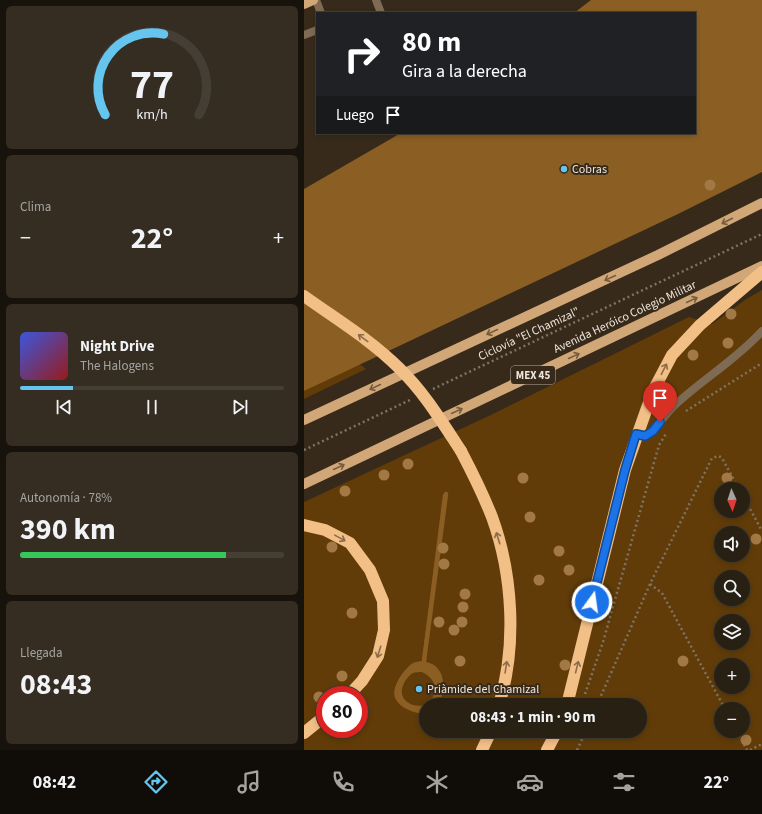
<!DOCTYPE html>
<html lang="es">
<meta charset="utf-8">
<style>
body{margin:0;font-family:"Source Sans 3",sans-serif;background:#352d22;color:#f1f3f6;height:100vh;display:flex;flex-direction:column;font-size:15px;white-space:nowrap}
*{box-sizing:border-box;margin:0}
p{font-size:13px;color:#a5a3a0}
.icon{flex:none;width:22px;height:22px;fill:none;stroke:currentColor;stroke-width:2;stroke-linecap:round;stroke-linejoin:round}
.map{position:relative;flex:1;overflow:hidden}
.sheet{display:flex;flex-direction:column;gap:6px;padding:6px;background:#17120b;width:304px}
.sheet>*{flex:none}
.hud{position:absolute;left:12px;top:12px;width:380px;height:122px;border-radius:0px;box-shadow:0 2px 6px #0003,0 0 0 1px #453e34;background:#202124;color:#fff;overflow:hidden}
.needle{width:26px;rotate:177deg}
.fabs{position:absolute;left:410px;top:482px;display:grid;gap:8px}
.fabs a{display:grid;place-items:center;width:36px;height:36px;border-radius:50%;background:#292014;box-shadow:0 2px 6px #0003,0 0 0 1px #453e34;font-size:20px}
.speed{position:absolute;left:12px;top:686px;display:flex;gap:8px;font-size:20px;font-weight:700;text-align:center}
.speed>*{display:grid;place-content:center;width:52px;height:52px;border-radius:50%;background:#292014;box-shadow:0 2px 6px #0003,0 0 0 1px #453e34;line-height:1}
.speed .limit{border:6px solid #d22;background:#fff;color:#111}
.pin{position:absolute;display:grid;place-items:center;width:34px;height:34px;color:#fff;margin:-41px -17px;border-radius:50% 50% 50% 0;rotate:-45deg;box-shadow:0 0 4px #0007}
.pin .icon{rotate:45deg}
.me{position:absolute;width:44px;margin:-22px;rotate:14deg;stroke-linejoin:round;filter:drop-shadow(0 0 3px #0008)}
.turn{display:flex;align-items:center;gap:14px;height:84px;padding:0 20px;font-size:18px}
.turn .icon{width:52px;height:52px;stroke-width:2.5}
.turn b{display:block;font-size:28px;line-height:34px}
.then{display:flex;align-items:center;height:38px;padding:0 20px;background:#0003;gap:8px;font-size:15px}
.big{font-size:30px;font-weight:700;line-height:1.1}
.sheet .widget{flex:1;display:flex;flex-direction:column;justify-content:center;gap:6px;min-width:0;padding:0 14px;border-radius:6px;background:#352d22}
.sheet .dial{align-items:center;gap:0}
.dial svg{height:104px;overflow:visible;fill:none;stroke:#453e34;stroke-width:7;stroke-linecap:round;text-anchor:middle}
.dial text{fill:#f1f3f6;stroke:none}
.song{display:flex;align-items:center;gap:12px}
.cover{width:48px;height:48px;border-radius:6px;background:linear-gradient(135deg,hsl(230 70% 55%),hsl(0 70% 35%))}
.played{height:4px;border-radius:2px;background:linear-gradient(90deg,#65c5ef 20%,#453e34 20%)}
.keys{display:flex;justify-content:space-around;direction:ltr}
.heat{display:flex;justify-content:space-between;align-items:center;font-size:22px;direction:ltr}
.charge{height:6px;border-radius:3px;background:linear-gradient(90deg,#34c759 78%,#453e34 0)}
.trip{position:absolute;left:115px;top:698px;width:228px;height:40px;border-radius:20px;background:#292014;box-shadow:0 2px 6px #0003,0 0 0 1px #453e34;font-weight:700;line-height:40px;text-align:center}
.menu{display:flex;height:64px;justify-content:space-around;align-items:center;background:#100d08;color:#a5a3a0}
.menu .icon{width:28px;height:28px}
.menu .current{color:#65c5ef}
.menu b{font-size:18px;color:#f1f3f6}
main{display:flex;flex:1;min-height:0}
.map>svg:first-child{display:block}
.green{fill:#613c08;fill-rule:evenodd}
.water{fill:#8b5e23;fill-rule:evenodd}
.lines{fill:none;stroke-linecap:round;stroke-linejoin:round}
.stream{stroke:#8b5e23;stroke-width:4.5}
.path{stroke:#7f7366;stroke-width:2.5;stroke-dasharray:2 3;stroke-linecap:butt}
.lane{stroke:#7f6a54;stroke-width:8}
.primary{stroke:#d2a778;stroke-width:10}
.highway{stroke:#f2bf86;stroke-width:12}
.highway-bridge{stroke:#f2bf86;stroke-width:12}
.tree{fill:#a27845}
.oneway{stroke:#755c40}
.oneway2{stroke:#8b6d4b}
.route-casing{stroke:#114b97;stroke-width:10}
.route{stroke:#1a73e8;stroke-width:7}
.poi-dot{fill:#65c5ef;stroke:#372a1b;stroke-width:1.5}
.labels{text-anchor:middle;dominant-baseline:central;stroke-width:4;stroke-linejoin:round;paint-order:stroke}
.shield{fill:#372a1b;stroke:#b7ada1;stroke-width:1}
.shield-label{font-size:11px;font-weight:bold;fill:#eee5db}
.poi-label{font-size:12px;fill:#eee5db;stroke:#372a1b;text-anchor:start}
.street-label{font-size:12px;fill:#eee5db;stroke:#372a1b}
</style>
<main>
<section class="sheet">
<div class="widget dial"><svg viewBox="0 0 100 80">
<path d="M14 69A42 42 0 1 1 86 69"/>
<path d="M14 69A42 42 0 0 1 59 7" stroke="#65c5ef"/>
<text x="50" y="56" font-size="32" font-weight="700">77</text>
<text x="50" y="72" font-size="11">km/h</text>
</svg></div>
<div class="widget"><p>Clima</p>
<div class="heat"><a>−</a><b class="big">22°</b><a>+</a></div>
</div>
<div class="widget">
<div class="song"><i class="cover"></i><div><b>Night Drive</b><p>The Halogens</p></div></div>
<div class="played"></div>
<div class="keys"><svg class="icon" aria-label="previous" viewBox="0 0 24 24"><path d="M18 5L8 12l10 7zM5 5v14"/></svg><svg class="icon" aria-label="pause" viewBox="0 0 24 24"><path d="M8 5v14M16 5v14"/></svg><svg class="icon" aria-label="next" viewBox="0 0 24 24"><path d="M6 5l10 7-10 7zM19 5v14"/></svg></div>
</div>
<div class="widget"><p>Autonomía · 78%</p><b class="big">390 km</b><div class="charge"></div></div>
<div class="widget"><p>Llegada</p><b class="big">08:43</b></div>
</section>
<div class="map">
<svg width="458" height="750" viewBox="0 0 458 750">
<rect width="100%" height="100%" fill="#372a1b"/>
<!-- green -->
<g class="green">
<path d="M458,290V750H0V502L189,414L385,317L408,324L441,300ZM417,489H439V511H417ZM417,533H439V555H417ZM417,577H439V599H417ZM417,621H439V643H417ZM417,665H439V687H417ZM21,695H55V729H21ZM122,705H336V731H122ZM417,709H439V731H417Z"/>
<polygon points="0,322 62,369 0,399"/>
</g>
<!-- water -->
<g class="water">
<polygon points="287,0 458,0 458,172 374,214 0,391 0,189 97,133 391,133 391,13 270,13"/>
<path d="M139,494H142L120,661C125,663 131,664 134,669C142,678 140,696 134,705H122L121,714C111,713 96,709 91,698C87,687 100,669 109,663C112,662 115,661 118,661ZM118,672C130,678 135,688 127,700C121,709 104,707 99,697C95,689 102,677 109,673C112,672 115,672 118,672Z"/>
</g>
<g class="lines">
<!-- stream -->
<polyline class="stream" points="120,661 142,494"/>
<!-- path -->
<g class="path">
<polyline points="129,389 458,234"/>
<polyline points="382,411 458,363"/>
<polyline points="0,450 106,400"/>
<polyline points="439,496 458,531"/>
<polyline points="346,584 358,593 421,709"/>
<polyline points="281,694 299,642 355,445 362,434"/>
<polyline points="293,705 346,584 408,458 415,456 418,458 435,489"/>
<polyline points="433,731 443,750"/>
<polyline points="273,750 282,731"/>
<polyline points="446,750 458,744"/>
</g>
<!-- lane -->
<g class="lane">
<polyline points="12,0 17,13"/>
<polyline points="72,0 77,13"/>
<polyline points="0,35 13,30"/>
<path d="M332,434L341,436C354,428 360,415 371,405C399,379 433,359 458,331"/>
</g>
<!-- primary -->
<g class="primary">
<polyline points="0,4 9,0"/>
<polyline points="0,420 354,255 458,203"/>
<polyline points="0,484 458,266"/>
</g>
<!-- highway -->
<g class="highway">
<path d="M157,451C168,472 179,494 188,517C209,575 213,646 195,705"/>
<polyline points="0,525 21,530 46,543 66,570 79,601 80,630 74,656 58,681 45,695"/>
<polyline points="263,705 321,470 349,391 368,355 396,325 458,272"/>
<polyline points="0,733 21,716"/>
<polyline points="178,750 187,731"/>
<polyline points="243,750 253,731"/>
</g>
<!-- highway-bridge -->
<path class="highway-bridge" d="M0,296C32,319 67,340 95,368C120,392 138,422 157,451"/>
</g>
<!-- trees -->
<g class="tree">
<circle cx="406" cy="185" r="5.5"/>
<circle cx="427" cy="314" r="5.5"/>
<circle cx="424" cy="343" r="5.5"/>
<circle cx="389" cy="355" r="5.5"/>
<circle cx="104" cy="464" r="5.5"/>
<circle cx="80" cy="475" r="5.5"/>
<circle cx="219" cy="478" r="5.5"/>
<circle cx="423" cy="478" r="5.5"/>
<circle cx="41" cy="491" r="5.5"/>
<circle cx="226" cy="517" r="5.5"/>
<circle cx="452" cy="539" r="5.5"/>
<circle cx="28" cy="547" r="5.5"/>
<circle cx="139" cy="548" r="5.5"/>
<circle cx="255" cy="551" r="5.5"/>
<circle cx="140" cy="564" r="5.5"/>
<circle cx="265" cy="570" r="5.5"/>
<circle cx="235" cy="580" r="5.5"/>
<circle cx="161" cy="594" r="5.5"/>
<circle cx="159" cy="607" r="5.5"/>
<circle cx="48" cy="613" r="5.5"/>
<circle cx="135" cy="622" r="5.5"/>
<circle cx="158" cy="622" r="5.5"/>
<circle cx="150" cy="630" r="5.5"/>
<circle cx="156" cy="661" r="5.5"/>
<circle cx="379" cy="661" r="5.5"/>
<circle cx="261" cy="665" r="5.5"/>
<circle cx="38" cy="676" r="5.5"/>
<circle cx="15" cy="697" r="5.5"/>
<circle cx="442" cy="740" r="5.5"/>
</g>
<!-- one-way arrows -->
<defs><path id="oneway-shaft" d="M-6 0H5M1.5-3L5.5 0L1.5 3" fill="none" stroke-width="1.6" stroke-linecap="round" stroke-linejoin="round"/></defs>
<g class="oneway">
<use href="#oneway-shaft" transform="translate(423 221) rotate(153)"/>
<use href="#oneway-shaft" transform="translate(306 278) rotate(155)"/>
<use href="#oneway-shaft" transform="translate(388 300) rotate(-25)"/>
<use href="#oneway-shaft" transform="translate(188 332) rotate(155)"/>
<use href="#oneway-shaft" transform="translate(270 356) rotate(-25)"/>
<use href="#oneway-shaft" transform="translate(71 387) rotate(155)"/>
<use href="#oneway-shaft" transform="translate(153 411) rotate(-25)"/>
<use href="#oneway-shaft" transform="translate(35 467) rotate(-25)"/>
</g>
<g class="oneway2">
<use href="#oneway-shaft" transform="translate(59 338) rotate(-144)"/>
<use href="#oneway-shaft" transform="translate(360 369) rotate(-63)"/>
<use href="#oneway-shaft" transform="translate(36 538) rotate(29)"/>
<use href="#oneway-shaft" transform="translate(194 538) rotate(-107)"/>
<use href="#oneway-shaft" transform="translate(75 652) rotate(107)"/>
<use href="#oneway-shaft" transform="translate(202 667) rotate(-81)"/>
<use href="#oneway-shaft" transform="translate(273 667) rotate(-76)"/>
</g>
<g class="lines">
<defs>
<polyline id="route" points="288,602 321,470 332,434 341,436 349,431 356,422"/>
</defs>
<!-- route casing -->
<use href="#route" class="route-casing"/>
<!-- route -->
<use href="#route" class="route"/>
</g>
<!-- markers -->
<g class="poi-dot">
<circle cx="260" cy="169" r="4"/>
<circle cx="115" cy="689" r="4"/>
</g>
<g class="labels">
<!-- shield labels -->
<rect class="shield" x="207" y="366" width="44" height="18" rx="3"/>
<g class="shield-label">
<text x="229" y="375">MEX 45</text>
</g>
<!-- poi labels -->
<g class="poi-label">
<text x="268" y="169">Cobras</text>
<text x="123" y="689">Priàmide del Chamizal</text>
</g>
<!-- street labels -->
<g class="street-label">
<text transform="translate(321 317) rotate(-25)">Avenida Heróico Colegio Militar</text>
<text transform="translate(225 334) rotate(-25)">Ciclovía "El Chamizal"</text>
</g>
</g>
</svg>
<div class="fabs">
<a><svg class="needle" viewBox="-14 -14 28 28"><path d="M0-13l5 13h-10z" fill="#e53935"/><path d="M0 13l5-13h-10z" fill="#a5a3a0"/></svg></a>
<a><svg class="icon" aria-label="sound" viewBox="0 0 24 24"><path d="M4 9h4l5-4v14l-5-4H4zM17 9q2 3 0 6"/></svg></a>
<a><svg class="icon" aria-label="search" viewBox="0 0 24 24"><circle cx="10" cy="10" r="6"/><path d="M15 15l6 6"/></svg></a>
<a><svg class="icon" aria-label="layers" viewBox="0 0 24 24"><path d="M12 4l9 5-9 5-9-5zM3 14l9 5 9-5"/></svg></a>
<a>+</a>
<a>−</a>
</div>
<div class="speed"><div class="limit">80</div></div>
<div class="pin" style="left:356px;top:422px;background:#d93025"><svg class="icon" aria-label="arrive" viewBox="0 0 24 24"><path d="M6 21V4h12l-3 4 3 4H6"/></svg></div>
<svg class="me" style="left:288px;top:602px" viewBox="-20 -20 40 40"><circle r="17" fill="#1a73e8" stroke="#fff" stroke-width="3"/><path d="M0-11L8 9 0 5-8 9z" fill="#fff"/></svg>
<div class="trip">08:43 · 1 min · 90 m</div>
<div class="hud">
<div class="turn"><svg class="icon" aria-label="right" viewBox="0 0 24 24"><path d="M7 20v-9h11M14 6l5 5-5 5"/></svg><div><b>80 m</b>Gira a la derecha</div></div>
<div class="then">Luego<svg class="icon" aria-label="arrive" viewBox="0 0 24 24"><path d="M6 21V4h12l-3 4 3 4H6"/></svg></div>
</div>
</div>
</main>
<nav class="menu">
<b>08:42</b>
<svg class="icon current" aria-label="directions" viewBox="0 0 24 24"><path d="M12 3l9 9-9 9-9-9zM9 14v-3h6M13 9l2 2-2 2"/></svg>
<svg class="icon" aria-label="music" viewBox="0 0 24 24"><path d="M9 18V5l10-2v13"/><circle cx="6" cy="18" r="3"/><circle cx="16" cy="16" r="3"/></svg>
<svg class="icon" aria-label="phone" viewBox="0 0 24 24"><path d="M5 4h4l2 5-3 2q2 4 5 5l2-3 5 2v4C11 20 4 13 5 4z"/></svg>
<svg class="icon" aria-label="climate" viewBox="0 0 24 24"><path d="M12 3v18M4 7l16 10M4 17L20 7"/></svg>
<svg class="icon" aria-label="car" viewBox="0 0 24 24"><path d="M5 17H2v-5l4-1 3-4h7l3 4 3 1v5h-3M9 17h6M6 11h13"/><circle cx="7" cy="17" r="2"/><circle cx="17" cy="17" r="2"/></svg>
<svg class="icon" aria-label="filters" viewBox="0 0 24 24"><path d="M4 7h16M4 17h16"/><circle cx="9" cy="7" r="2"/><circle cx="15" cy="17" r="2"/></svg>
<b>22°</b>
</nav>
